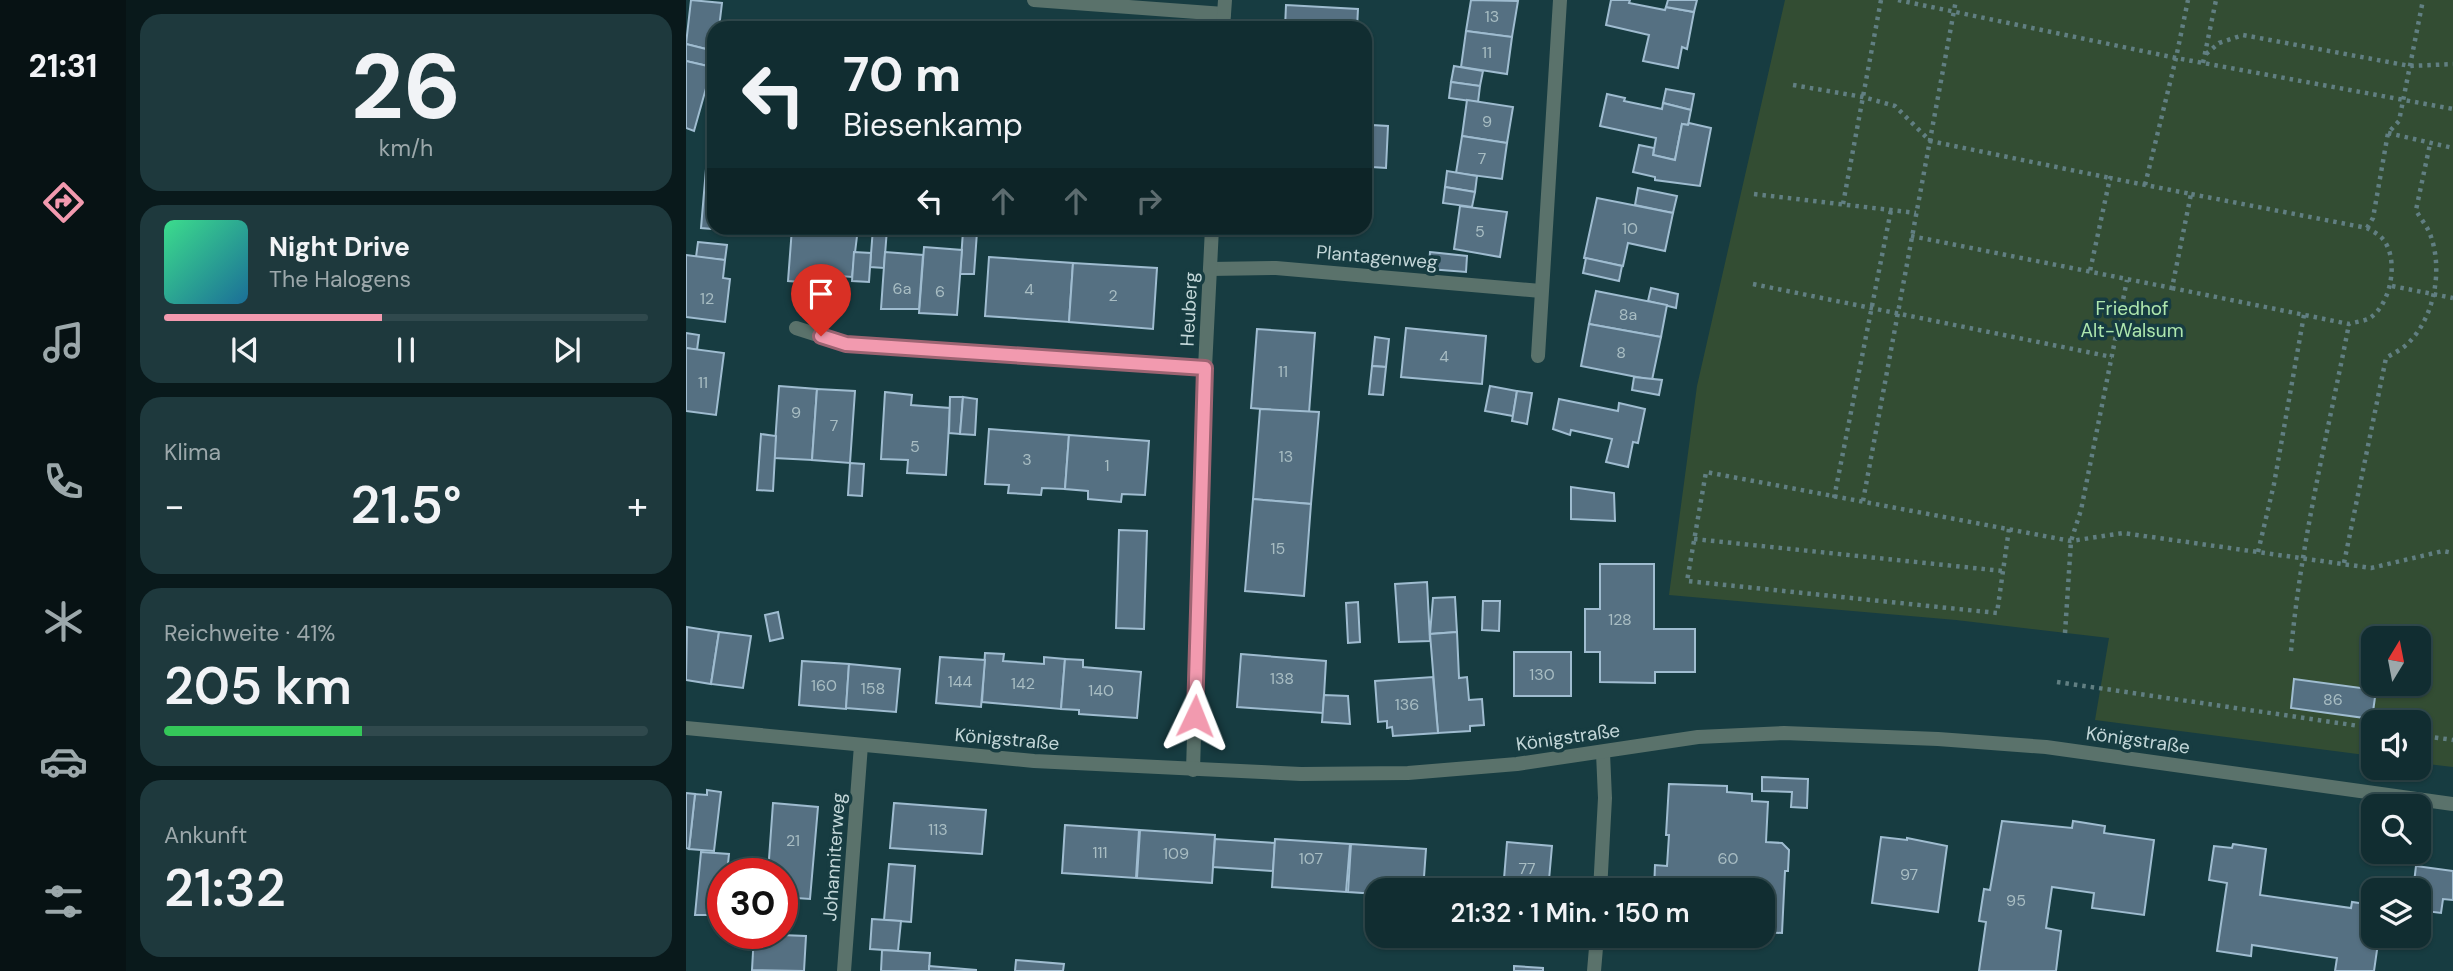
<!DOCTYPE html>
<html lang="de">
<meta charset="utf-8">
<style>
body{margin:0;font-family:"DM Sans",sans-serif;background:#1e393d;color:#f1f3f6;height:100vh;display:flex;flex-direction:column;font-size:26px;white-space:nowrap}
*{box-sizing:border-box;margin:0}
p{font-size:23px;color:#9ca8ab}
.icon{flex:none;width:38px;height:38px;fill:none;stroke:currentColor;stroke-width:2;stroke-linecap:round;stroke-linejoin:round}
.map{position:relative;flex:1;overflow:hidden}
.side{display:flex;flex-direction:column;gap:14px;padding:14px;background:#09191b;width:560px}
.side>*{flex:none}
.banner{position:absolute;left:21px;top:21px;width:665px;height:214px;border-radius:21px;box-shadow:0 2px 5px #0004,0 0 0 2px #30494d;background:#112d31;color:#f1f3f6;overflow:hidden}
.needle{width:46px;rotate:10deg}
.tools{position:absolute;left:1675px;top:626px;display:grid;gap:14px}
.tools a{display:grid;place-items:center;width:70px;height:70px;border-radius:14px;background:#112d31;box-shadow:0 2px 5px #0004,0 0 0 2px #30494d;font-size:35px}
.speed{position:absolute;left:21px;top:858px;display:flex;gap:14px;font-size:35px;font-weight:700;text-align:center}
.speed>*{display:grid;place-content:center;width:91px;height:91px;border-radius:50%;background:#112d31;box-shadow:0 2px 5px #0004,0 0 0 2px #30494d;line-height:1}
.speed .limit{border:10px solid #d22;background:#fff;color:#111}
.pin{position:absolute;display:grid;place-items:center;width:60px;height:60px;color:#fff;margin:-72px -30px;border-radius:50% 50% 50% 0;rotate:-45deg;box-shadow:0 0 7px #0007}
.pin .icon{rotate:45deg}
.me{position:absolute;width:77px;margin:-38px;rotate:2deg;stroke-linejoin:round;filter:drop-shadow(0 0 5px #0008)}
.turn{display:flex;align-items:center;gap:24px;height:147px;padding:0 21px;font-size:32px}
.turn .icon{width:91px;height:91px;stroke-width:2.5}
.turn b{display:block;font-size:49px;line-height:60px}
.lanes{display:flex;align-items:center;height:66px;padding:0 21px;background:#0003;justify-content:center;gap:35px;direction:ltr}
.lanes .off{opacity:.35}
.big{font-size:52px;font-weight:600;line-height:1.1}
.side .widget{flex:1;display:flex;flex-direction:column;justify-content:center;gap:10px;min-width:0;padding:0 24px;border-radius:21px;background:#1e393d}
.side .dial{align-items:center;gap:0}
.dial b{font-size:91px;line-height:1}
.song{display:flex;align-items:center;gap:21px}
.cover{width:84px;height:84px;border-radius:10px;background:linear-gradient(135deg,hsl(150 70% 55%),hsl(200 70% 35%))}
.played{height:7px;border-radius:4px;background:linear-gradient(90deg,#f29aaf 45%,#30494d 45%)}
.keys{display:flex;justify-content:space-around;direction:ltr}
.heat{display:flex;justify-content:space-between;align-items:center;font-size:38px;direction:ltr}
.charge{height:10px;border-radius:5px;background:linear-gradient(90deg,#34c759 41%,#30494d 0)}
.trip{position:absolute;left:679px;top:878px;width:410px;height:70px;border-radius:21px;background:#112d31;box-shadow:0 2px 5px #0004,0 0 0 2px #30494d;font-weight:600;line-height:70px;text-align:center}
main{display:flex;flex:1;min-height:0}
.tabs{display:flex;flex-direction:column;width:126px;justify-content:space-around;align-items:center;background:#071214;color:#9ca8ab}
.tabs .icon{width:49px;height:49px}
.tabs .selected{color:#f29aaf}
.tabs b{font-size:32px;color:#f1f3f6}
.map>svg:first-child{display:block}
.green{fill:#334d33;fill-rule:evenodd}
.building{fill:#557082;stroke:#9fbcd0;stroke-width:2}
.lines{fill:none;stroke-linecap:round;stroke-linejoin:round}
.path{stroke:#617f82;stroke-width:4.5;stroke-dasharray:3.5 5;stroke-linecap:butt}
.minor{stroke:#5a726b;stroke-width:14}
.tertiary{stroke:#5a726b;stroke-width:14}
.route-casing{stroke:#9d6472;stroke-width:18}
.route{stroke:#f29aaf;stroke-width:12}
.labels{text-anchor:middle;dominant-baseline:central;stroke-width:7;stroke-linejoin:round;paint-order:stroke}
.number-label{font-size:16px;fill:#a8bdc3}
.street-label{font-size:19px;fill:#c3d7d9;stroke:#173c41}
.park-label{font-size:19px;fill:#aee6ae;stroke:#173c41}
</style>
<main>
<nav class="tabs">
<b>21:31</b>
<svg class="icon selected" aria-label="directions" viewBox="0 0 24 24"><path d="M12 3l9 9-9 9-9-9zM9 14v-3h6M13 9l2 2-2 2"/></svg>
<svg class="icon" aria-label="music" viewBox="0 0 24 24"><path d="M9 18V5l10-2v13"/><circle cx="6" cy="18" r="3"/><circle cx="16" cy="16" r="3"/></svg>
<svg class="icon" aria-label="phone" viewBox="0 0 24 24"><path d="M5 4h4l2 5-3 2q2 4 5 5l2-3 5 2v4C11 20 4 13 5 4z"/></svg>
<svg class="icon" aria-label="climate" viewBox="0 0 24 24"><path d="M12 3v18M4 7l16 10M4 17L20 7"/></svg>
<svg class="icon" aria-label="car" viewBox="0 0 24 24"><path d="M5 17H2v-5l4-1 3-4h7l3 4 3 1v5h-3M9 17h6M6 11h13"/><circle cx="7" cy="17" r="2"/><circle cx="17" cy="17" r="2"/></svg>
<svg class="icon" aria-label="filters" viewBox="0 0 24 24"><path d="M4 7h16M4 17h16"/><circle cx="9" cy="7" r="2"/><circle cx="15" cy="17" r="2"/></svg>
</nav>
<section class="side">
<div class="widget dial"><b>26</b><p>km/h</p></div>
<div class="widget">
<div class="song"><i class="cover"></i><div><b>Night Drive</b><p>The Halogens</p></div></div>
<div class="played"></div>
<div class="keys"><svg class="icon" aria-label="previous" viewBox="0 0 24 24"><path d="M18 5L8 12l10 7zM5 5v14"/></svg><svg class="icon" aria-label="pause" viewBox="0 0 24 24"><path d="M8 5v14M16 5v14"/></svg><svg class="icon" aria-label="next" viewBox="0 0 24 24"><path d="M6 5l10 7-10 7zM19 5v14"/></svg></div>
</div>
<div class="widget"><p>Klima</p>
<div class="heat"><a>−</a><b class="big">21.5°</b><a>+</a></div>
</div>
<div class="widget"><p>Reichweite · 41%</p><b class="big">205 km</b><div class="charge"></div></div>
<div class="widget"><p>Ankunft</p><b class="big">21:32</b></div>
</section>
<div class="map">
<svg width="1767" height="971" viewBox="0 0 1767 971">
<rect width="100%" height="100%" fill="#173c41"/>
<!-- green -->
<path class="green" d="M1099,0H1767V767L1733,763L1732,723H1687V756L1409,720L1423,638L1270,620L983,595L1011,386ZM1687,639H1732V684H1687Z"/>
<!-- building -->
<g class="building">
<polygon points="5,0 36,3 33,28 28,28 28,51 0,44"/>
<polygon points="785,0 832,1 826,37 780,31"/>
<polygon points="925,0 944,0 943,3 979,10 980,7 1008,12 1001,49 996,47 992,68 957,61 963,35 920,25"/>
<polygon points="982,0 1011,0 1008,12 980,7"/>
<polygon points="600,5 672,9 671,28 599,28"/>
<polygon points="780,31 826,37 821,74 775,67"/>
<polygon points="0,44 28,51 26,67 0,61"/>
<polygon points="0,61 26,67 8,131 0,128"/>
<polygon points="768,66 797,71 794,86 765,82"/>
<polygon points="765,82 794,86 792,102 763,98"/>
<polygon points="980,89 1008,94 1005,110 977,103"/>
<polygon points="921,94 939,98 938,101 976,109 977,103 1005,110 1002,125 996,124 989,160 967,155 970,138 914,126"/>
<polygon points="781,100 827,107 821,143 776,136"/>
<polygon points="1003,123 1025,128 1014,186 969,180 969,177 947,172 953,145 968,148 967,155 989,160 996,124 1002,125"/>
<polygon points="686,125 702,126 700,168 686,167"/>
<polygon points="776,136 821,143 816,179 770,173"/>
<polygon points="679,153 686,154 684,204 679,204"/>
<polygon points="20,169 28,169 28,228 73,228 73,233 15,228"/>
<polygon points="761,171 791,176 789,192 759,187"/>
<polygon points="759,187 789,192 786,207 757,203"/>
<polygon points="952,188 991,196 987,213 949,205"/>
<polygon points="911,198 987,213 979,251 942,243 937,266 898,258"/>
<polygon points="774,206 821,212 814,257 768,249"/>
<polygon points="106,228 172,228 166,277 128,274 127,283 102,281"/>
<polygon points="187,228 201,229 198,268 184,267"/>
<polygon points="277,231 291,232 288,274 274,274"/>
<polygon points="12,242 41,245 39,260 10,257"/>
<polygon points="238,247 276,250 271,315 233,313"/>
<polygon points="168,252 185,253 183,282 166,281"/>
<polygon points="199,252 237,255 233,309 195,309"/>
<polygon points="744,252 781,256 780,272 743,269"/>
<polygon points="0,255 39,260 37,278 44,279 39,322 0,317"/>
<polygon points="303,257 387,263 383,322 299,316"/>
<polygon points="900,258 936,266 933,281 897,273"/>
<polygon points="387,263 471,268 467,329 383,322"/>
<polygon points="965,288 992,294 990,308 962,301"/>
<polygon points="910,291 981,305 975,337 903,324"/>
<polygon points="903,324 975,337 966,380 895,366"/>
<polygon points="720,328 800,336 796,384 715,377"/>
<polygon points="571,329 629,333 623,413 565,408"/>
<polygon points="0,333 13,335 11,350 0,348"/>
<polygon points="689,337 703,339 700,367 686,366"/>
<polygon points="0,348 38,353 30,415 0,411"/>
<polygon points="686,366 700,367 697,395 683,394"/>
<polygon points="948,377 976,380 973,395 946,390"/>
<polygon points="93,386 131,389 126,460 88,458"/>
<polygon points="804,386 831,391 827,416 799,411"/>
<polygon points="131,389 169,391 164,463 126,460"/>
<polygon points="831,391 846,393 841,424 826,421"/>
<polygon points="199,392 226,395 225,405 264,408 260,475 221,473 222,460 195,459"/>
<polygon points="264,397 277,397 274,434 263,433"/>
<polygon points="277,397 291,399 289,435 274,434"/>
<polygon points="873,399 932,411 933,403 959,409 952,443 947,442 942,467 920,462 926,439 885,430 884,435 867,429"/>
<polygon points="574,409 633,412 625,504 567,499"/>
<polygon points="303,429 383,435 379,489 356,488 355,495 322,493 323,485 299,484"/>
<polygon points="75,434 90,436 87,491 71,490"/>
<polygon points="383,435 463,441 459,495 436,494 435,502 402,499 402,491 379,489"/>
<polygon points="164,463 178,464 176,496 162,495"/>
<polygon points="885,487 928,493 929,521 885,519"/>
<polygon points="567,499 625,504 618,596 559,591"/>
<polygon points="433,530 461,531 458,629 430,628"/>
<polygon points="914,564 968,564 968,629 1009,629 1009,672 969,672 969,683 914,682 914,652 899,652 899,609 914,609"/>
<polygon points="741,582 744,641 713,642 709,584"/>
<polygon points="769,597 771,632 744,634 747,598"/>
<polygon points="797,601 814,601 813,631 796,630"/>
<polygon points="672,602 674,642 662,643 660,603"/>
<polygon points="92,612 97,638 84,641 79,615"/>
<polygon points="1,627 33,632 25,684 0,680"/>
<polygon points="33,632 65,636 57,688 25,684"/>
<polygon points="771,632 773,678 781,677 783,700 796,699 798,725 784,726 784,731 752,733 744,634"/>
<rect x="828" y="652" width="57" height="44"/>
<polygon points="299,653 318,654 317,661 358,664 358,657 379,659 375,709 296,702"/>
<polygon points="555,654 640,661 637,713 551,707"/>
<polygon points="254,657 299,660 295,707 250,703"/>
<polygon points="379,659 397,660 397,667 455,672 451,718 393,714 393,710 375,709"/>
<polygon points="116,661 163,664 160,709 113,705"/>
<polygon points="163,664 214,669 210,712 160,708"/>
<polygon points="747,677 752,733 707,736 706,727 701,728 701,721 692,722 689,681"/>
<polygon points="1608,679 1690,690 1686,719 1605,708"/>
<polygon points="638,695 662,696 664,724 636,722"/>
<polygon points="1076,777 1122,779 1121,808 1105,807 1106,792 1076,791"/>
<polygon points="983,784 1041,786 1041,792 1066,794 1066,801 1082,802 1080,842 1096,843 1103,850 1102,871 1099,871 1096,933 1076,932 1076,891 968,891 969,865 981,866 983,835 980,835"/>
<polygon points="21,790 35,792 28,851 3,849 9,794 21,795"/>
<polygon points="0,793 9,794 3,849 0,848"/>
<polygon points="87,803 132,807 124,899 96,897 96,873 82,873"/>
<polygon points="208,803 300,810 296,854 204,848"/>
<polygon points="1316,821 1386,828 1387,821 1419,826 1418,833 1468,840 1458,915 1406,908 1408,893 1366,887 1360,928 1375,931 1370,971 1293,971 1300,922 1293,921 1298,889 1304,890"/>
<polygon points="379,825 453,830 450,878 376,873"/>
<polygon points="454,830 529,835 526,883 451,878"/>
<polygon points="1195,837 1221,840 1221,838 1261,846 1252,912 1186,903"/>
<polygon points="529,839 589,843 587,871 527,867"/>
<polygon points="589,839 664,844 660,892 586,887"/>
<polygon points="821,842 866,846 862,891 817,891"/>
<polygon points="665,844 740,849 737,891 691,891 691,894 662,892"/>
<polygon points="1547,844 1580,849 1574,895 1665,908 1666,902 1687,905 1687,936 1708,936 1707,945 1692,943 1688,971 1649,971 1651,958 1566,945 1565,956 1531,951 1541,883 1523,880 1528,846 1546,848"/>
<polygon points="15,852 43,854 41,873 37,873 36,915 9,915"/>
<polygon points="203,864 229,866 225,922 198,920"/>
<polygon points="1730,866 1767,871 1767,900 1757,899 1755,913 1732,910 1732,891 1727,891"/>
<polygon points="186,919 215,921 212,951 184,949"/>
<polygon points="68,934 120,936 118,971 66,970"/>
<polygon points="196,950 244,953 243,971 195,971"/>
<polygon points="330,960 378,964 377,971 329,971"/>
<polygon points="243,966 290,970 290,971 243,971"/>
<polygon points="828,966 857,968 857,971 828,971"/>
</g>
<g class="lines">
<!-- path -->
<g class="path">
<polyline points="1212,0 1490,58 1767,109"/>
<polyline points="1520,54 1533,43 1557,35 1724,66 1767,64"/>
<polyline points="1517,63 1530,0"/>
<polyline points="1107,85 1177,97 1209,106 1244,141 1424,178"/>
<polyline points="1702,133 1767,148"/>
<polyline points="1459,185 1490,58 1502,0"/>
<polyline points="1068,194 1230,213"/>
<polyline points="1157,204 1195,0"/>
<polyline points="1681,228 1687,218 1702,133 1713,121 1737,0"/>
<polyline points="1225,236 1486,288 1505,194 1424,178 1404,271"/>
<polyline points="1067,284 1426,357"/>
<polyline points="1706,286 1767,298"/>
<path d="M1486,288L1663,324C1669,322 1679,321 1684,318C1706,303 1714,256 1695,237C1692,234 1686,231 1681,228L1505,194"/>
<polyline points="1148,498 1205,210"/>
<polyline points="1177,501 1270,0"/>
<polyline points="1323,529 1311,613 1001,581 1020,472 1385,541 1437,533 1685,568 1757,551 1767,553"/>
<polyline points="1008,539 1317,571"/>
<polyline points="1572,552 1588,484 1618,315"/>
<path d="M1658,563L1700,358C1706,354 1713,351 1719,346C1748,321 1758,270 1744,234C1741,226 1734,218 1730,210L1744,144"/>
<polyline points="1379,633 1385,541 1395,510 1441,280"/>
<path d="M1605,651C1615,541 1642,432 1663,324"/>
<polyline points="1371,682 1687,728"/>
<polyline points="1732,735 1767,740"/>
</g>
<!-- minor -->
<g class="minor">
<polyline points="348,0 538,14"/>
<polyline points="537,28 539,0"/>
<polyline points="524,269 590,268 855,291"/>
<polyline points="110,328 160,344 519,368"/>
<polyline points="852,356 874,0"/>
<polyline points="507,770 519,368 526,228"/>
<polyline points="914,891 919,798 917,753"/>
<polyline points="158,971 175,745"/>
<polyline points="908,971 911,936"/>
</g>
<!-- tertiary -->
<polyline class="tertiary" points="0,728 348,761 615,774 722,773 831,764 1012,737 1098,733 1252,739 1360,747 1767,804"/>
</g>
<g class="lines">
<defs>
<polyline id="route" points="135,336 160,344 519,368 509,716"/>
</defs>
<!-- route casing -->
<use href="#route" class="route-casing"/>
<!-- route -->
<use href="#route" class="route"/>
</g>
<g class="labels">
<!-- number labels -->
<g class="number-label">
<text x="806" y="16">13</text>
<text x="801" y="52">11</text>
<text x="801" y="121">9</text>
<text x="796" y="158">7</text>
<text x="944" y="228">10</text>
<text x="794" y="231">5</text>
<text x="216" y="288">6a</text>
<text x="343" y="289">4</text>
<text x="254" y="291">6</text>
<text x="427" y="295">2</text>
<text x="21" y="298">12</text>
<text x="942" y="314">8a</text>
<text x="935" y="352">8</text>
<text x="758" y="356">4</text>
<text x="597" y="371">11</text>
<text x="17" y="382">11</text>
<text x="110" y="412">9</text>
<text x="148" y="425">7</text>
<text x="229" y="446">5</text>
<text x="600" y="456">13</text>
<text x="341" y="459">3</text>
<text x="421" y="465">1</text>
<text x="592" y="548">15</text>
<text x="934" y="619">128</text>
<text x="856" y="674">130</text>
<text x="596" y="678">138</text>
<text x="274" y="681">144</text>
<text x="337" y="683">142</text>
<text x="138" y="685">160</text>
<text x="187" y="688">158</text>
<text x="415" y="690">140</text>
<text x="1647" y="699">86</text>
<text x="721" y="704">136</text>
<text x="252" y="829">113</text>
<text x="107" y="840">21</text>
<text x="414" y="852">111</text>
<text x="490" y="853">109</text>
<text x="625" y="858">107</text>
<text x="1042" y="858">60</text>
<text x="841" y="868">77</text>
<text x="1223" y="874">97</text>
<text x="1330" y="900">95</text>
</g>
<!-- street labels -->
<g class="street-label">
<text transform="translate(691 257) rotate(5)">Plantagenweg</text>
<text transform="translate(503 309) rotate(-87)">Heuberg</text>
<text transform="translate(882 737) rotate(-8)">Königstraße</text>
<text transform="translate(321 739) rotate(5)">Königstraße</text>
<text transform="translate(1452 740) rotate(8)">Königstraße</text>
<text transform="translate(148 857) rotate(-86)">Johanniterweg</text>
</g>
<!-- park labels -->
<g class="park-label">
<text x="1446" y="308">Friedhof<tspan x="1446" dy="22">Alt-Walsum</tspan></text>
</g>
</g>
</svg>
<div class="tools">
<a><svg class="needle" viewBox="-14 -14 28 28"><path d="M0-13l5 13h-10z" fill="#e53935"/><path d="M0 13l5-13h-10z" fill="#9ca8ab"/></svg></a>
<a><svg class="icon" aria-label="sound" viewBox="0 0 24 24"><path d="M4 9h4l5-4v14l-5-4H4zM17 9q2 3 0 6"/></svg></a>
<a><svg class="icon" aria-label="search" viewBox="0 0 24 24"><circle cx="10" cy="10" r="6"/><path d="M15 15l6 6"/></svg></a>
<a><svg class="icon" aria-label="layers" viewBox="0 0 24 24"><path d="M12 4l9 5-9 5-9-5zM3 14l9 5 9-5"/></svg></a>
</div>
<div class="speed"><div class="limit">30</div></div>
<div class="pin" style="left:135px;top:336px;background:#d93025"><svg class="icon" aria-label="arrive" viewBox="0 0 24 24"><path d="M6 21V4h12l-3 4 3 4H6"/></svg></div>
<svg class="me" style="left:509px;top:716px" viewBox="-20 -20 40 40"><path d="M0-17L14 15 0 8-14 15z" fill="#f29aaf" stroke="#fff" stroke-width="4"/></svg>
<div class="trip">21:32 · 1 Min. · 150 m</div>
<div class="banner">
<div class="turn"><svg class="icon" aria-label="left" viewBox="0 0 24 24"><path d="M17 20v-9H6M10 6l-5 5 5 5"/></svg><div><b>70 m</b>Biesenkamp</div></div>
<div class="lanes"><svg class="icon" aria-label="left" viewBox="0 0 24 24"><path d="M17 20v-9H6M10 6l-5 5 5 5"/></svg><svg class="icon off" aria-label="ahead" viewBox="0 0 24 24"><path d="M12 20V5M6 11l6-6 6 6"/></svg><svg class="icon off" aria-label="ahead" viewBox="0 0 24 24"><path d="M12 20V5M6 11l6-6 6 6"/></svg><svg class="icon off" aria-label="right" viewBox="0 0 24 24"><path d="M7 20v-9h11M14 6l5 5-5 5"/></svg></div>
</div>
</div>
</main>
